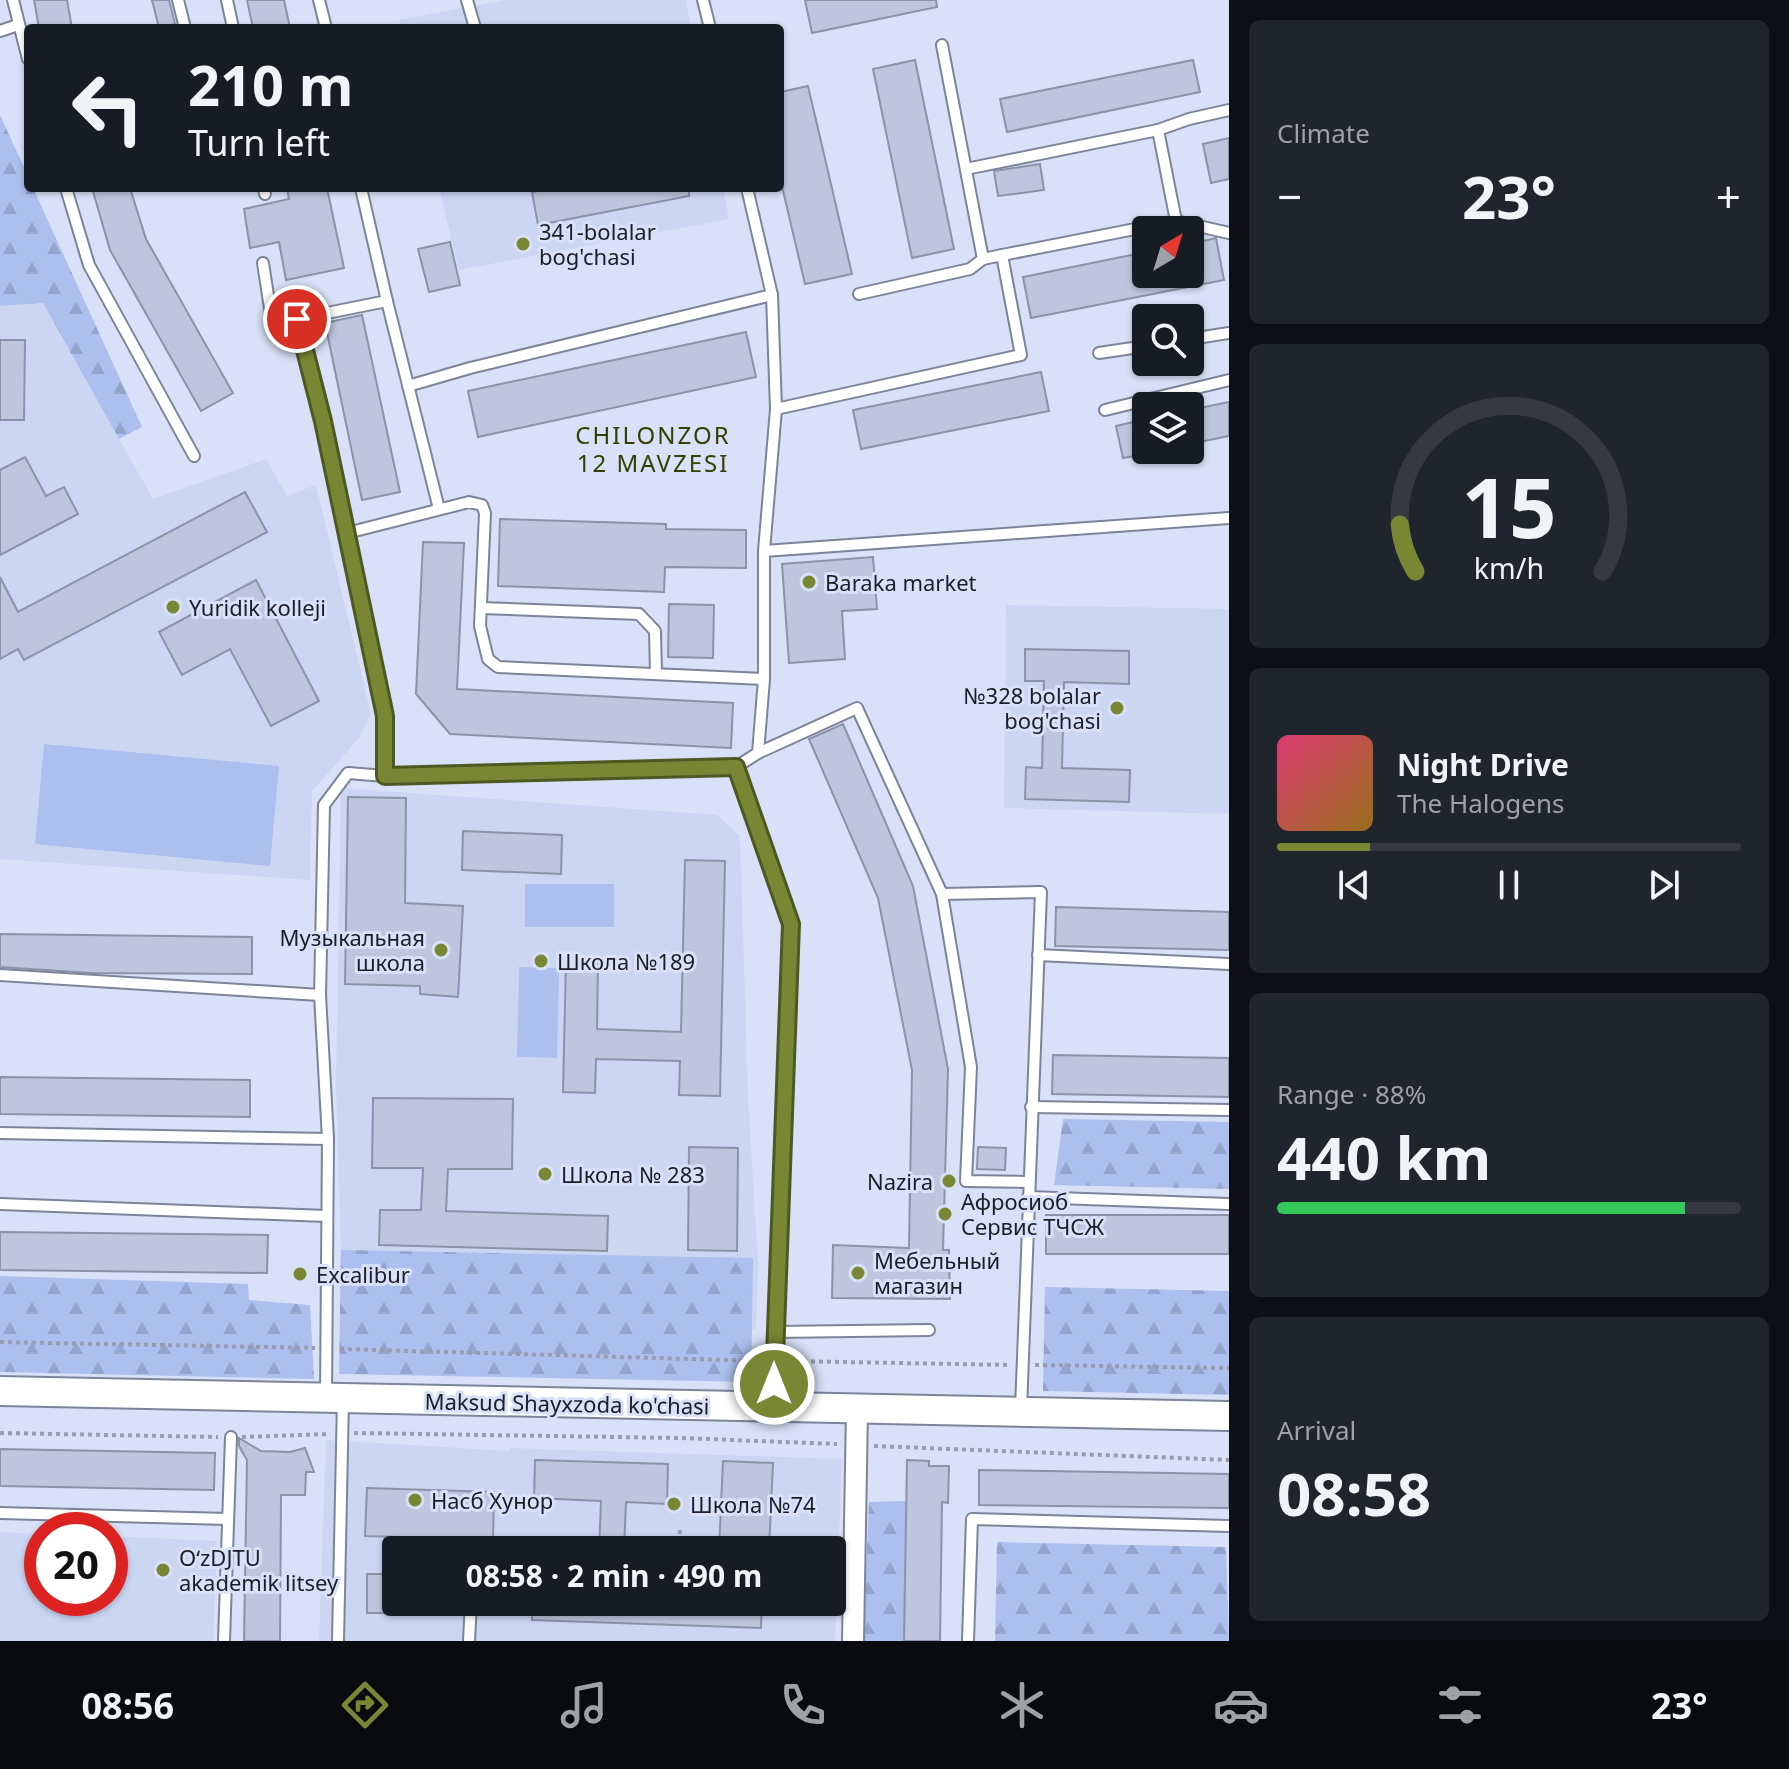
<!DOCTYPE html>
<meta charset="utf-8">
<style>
body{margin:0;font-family:"Noto Sans",sans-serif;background:#20242c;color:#f1f3f6;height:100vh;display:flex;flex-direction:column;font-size:30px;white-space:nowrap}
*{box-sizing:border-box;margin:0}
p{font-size:26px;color:#9ea1a6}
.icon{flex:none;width:44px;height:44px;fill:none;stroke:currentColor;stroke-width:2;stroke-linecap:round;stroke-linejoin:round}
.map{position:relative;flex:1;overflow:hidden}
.side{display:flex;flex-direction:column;gap:20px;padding:20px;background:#0d0f14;width:560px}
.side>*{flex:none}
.banner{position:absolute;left:24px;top:24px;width:760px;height:168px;border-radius:8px;box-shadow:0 2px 6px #0004;background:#171b24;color:#f1f3f6;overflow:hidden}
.needle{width:52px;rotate:38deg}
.controls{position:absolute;left:1132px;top:216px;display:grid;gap:16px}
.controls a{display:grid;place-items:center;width:72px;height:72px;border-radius:8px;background:#171b24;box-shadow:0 2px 6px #0004;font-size:40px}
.speed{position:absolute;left:24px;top:1512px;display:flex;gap:16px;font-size:40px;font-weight:700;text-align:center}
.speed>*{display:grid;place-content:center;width:104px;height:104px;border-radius:50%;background:#171b24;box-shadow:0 2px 6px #0004;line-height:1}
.speed .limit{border:12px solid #d22;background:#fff;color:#111}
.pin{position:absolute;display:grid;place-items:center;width:68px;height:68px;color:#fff;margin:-34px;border:4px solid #fff;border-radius:50%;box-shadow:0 2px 8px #0007}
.me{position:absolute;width:88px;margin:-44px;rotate:0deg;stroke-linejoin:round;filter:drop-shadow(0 0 6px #0008)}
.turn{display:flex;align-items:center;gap:28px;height:168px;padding:0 32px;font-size:36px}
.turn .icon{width:104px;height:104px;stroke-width:2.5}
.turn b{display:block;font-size:56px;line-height:68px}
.big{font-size:60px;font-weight:700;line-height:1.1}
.side .widget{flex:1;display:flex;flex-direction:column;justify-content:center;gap:12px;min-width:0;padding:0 28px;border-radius:12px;background:#20242c}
.side .dial{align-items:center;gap:0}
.dial svg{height:208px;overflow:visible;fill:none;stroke:#363941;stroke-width:7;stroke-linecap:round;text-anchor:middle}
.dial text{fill:#f1f3f6;stroke:none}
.song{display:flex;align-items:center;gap:24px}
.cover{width:96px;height:96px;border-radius:12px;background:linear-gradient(135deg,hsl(340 70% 55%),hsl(40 70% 35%))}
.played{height:8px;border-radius:4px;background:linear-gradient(90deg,#798735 20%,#363941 20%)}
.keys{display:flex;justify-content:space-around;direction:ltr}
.heat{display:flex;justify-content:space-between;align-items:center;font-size:44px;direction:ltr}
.charge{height:12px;border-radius:6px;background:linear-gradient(90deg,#34c759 88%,#363941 0)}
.trip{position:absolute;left:382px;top:1536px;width:464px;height:80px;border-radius:8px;background:#171b24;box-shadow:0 2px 6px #0004;font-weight:700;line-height:80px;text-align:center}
.menu{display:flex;height:128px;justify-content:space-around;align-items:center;background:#090b0e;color:#9ea1a6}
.menu .icon{width:56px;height:56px}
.menu .active{color:#798735}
.menu b{font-size:36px;color:#f1f3f6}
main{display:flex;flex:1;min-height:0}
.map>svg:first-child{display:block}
.built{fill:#cbd6f3;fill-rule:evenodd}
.grass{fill:#acbfef}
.forest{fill:url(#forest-firs)}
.building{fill:#bdc6dc;stroke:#8a93a7;stroke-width:2}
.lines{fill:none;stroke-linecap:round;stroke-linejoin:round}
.lane-casing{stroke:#7c8498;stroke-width:14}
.street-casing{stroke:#7c8498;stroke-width:24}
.secondary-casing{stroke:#7c8498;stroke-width:32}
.path{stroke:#969dae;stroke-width:4;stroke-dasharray:4 4;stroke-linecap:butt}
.lane{stroke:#fff;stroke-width:10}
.street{stroke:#fff;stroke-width:20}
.secondary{stroke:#fff;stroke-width:28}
.route-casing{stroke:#4f5822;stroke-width:20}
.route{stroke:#798735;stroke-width:14}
.poi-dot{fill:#798735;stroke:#d8e1f7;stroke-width:3}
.labels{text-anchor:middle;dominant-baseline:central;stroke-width:6;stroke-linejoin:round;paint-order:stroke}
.poi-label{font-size:22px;fill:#1b1e26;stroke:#d8e1f7;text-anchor:start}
.street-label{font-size:22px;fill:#1b1e26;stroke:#d8e1f7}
.neighbourhood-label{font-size:24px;letter-spacing:2px;fill:#363e00;stroke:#d8e1f7}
</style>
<main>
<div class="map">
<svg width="1229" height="1641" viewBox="0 0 1229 1641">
<defs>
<pattern id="forest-firs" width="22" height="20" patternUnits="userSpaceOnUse" patternTransform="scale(2)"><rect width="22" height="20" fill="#acbfef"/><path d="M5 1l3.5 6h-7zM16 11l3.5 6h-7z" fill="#93a4cd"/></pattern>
</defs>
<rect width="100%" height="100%" fill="#d8e1f7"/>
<!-- built -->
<g class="built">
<polygon points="505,0 686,0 691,28 401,28 399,20"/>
<polygon points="439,188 723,188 729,219 459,270"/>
<polygon points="43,303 153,499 266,459 287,496 316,485 371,714 359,738 312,791 310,880 0,859 0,306"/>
<polygon points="1006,605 1229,609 1229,814 1004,808"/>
<polygon points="341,788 717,815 740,836 748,1097 758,1264 756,1329 340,1322 341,1250 336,1086"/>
<path d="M326,1440L509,1451L510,1448L842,1459L835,1641H319ZM396,1550H832V1602H396Z"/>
<polygon points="0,1532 42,1534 42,1598 110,1598 110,1536 217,1541 213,1641 0,1641"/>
</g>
<!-- grass -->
<g class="grass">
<polygon points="44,744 279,766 270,866 35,844"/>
<rect x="525" y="884" width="89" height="43"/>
<polygon points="519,967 559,968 557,1058 517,1057"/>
</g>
<!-- forest -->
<g class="forest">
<polygon points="0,115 28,176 28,188 33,188 142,427 119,439 43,303 0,306"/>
<polygon points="1063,1119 1229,1122 1229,1189 1054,1185"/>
<polygon points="341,1250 753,1258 751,1382 339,1374"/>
<polygon points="0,1276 248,1284 249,1300 310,1305 314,1379 0,1372"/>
<polygon points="1045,1287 1229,1291 1229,1395 1043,1391"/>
<polygon points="906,1501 904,1641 863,1641 869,1502"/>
<polygon points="997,1542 1226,1547 1229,1641 995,1641"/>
</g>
<!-- building -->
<g class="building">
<polygon points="34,0 67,0 72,28 39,28"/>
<polygon points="152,0 169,0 175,24 159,28"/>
<polygon points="247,0 284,0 290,28 253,28"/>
<polygon points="805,0 936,0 937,7 812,33"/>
<polygon points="915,60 954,249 912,258 873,69"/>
<polygon points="1193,60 1200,92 1007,132 1000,99"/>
<polygon points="808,86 852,274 805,284 780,178 780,92"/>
<polygon points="1229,138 1229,179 1211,183 1203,144"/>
<polygon points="1040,164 1044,190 998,196 994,171"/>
<polygon points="92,188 130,188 146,239 233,393 201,411 110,250"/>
<polygon points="287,188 327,188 344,268 286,280 279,242 250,248 244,209 289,199"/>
<polygon points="555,188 689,188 689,196 538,225 532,192"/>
<polygon points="1216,238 1224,280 1031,318 1023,277 1146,252 1146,274 1190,274 1190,244"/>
<polygon points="450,242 460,285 429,292 418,249"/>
<polygon points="362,315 400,492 362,500 325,323"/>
<polygon points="746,332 756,377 478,437 468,391"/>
<polygon points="0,340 25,340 24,420 0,420"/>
<polygon points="1041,372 1049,411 861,449 853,410"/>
<polygon points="1229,402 1229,436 1190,444 1190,410"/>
<polygon points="1146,419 1146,454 1123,458 1116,426"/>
<polygon points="25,457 46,496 64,487 78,514 0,555 0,470"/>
<polygon points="245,492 267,532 24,660 18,649 0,659 0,577 18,612"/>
<polygon points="500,519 666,524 666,529 746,530 746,568 665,567 664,592 498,586"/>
<polygon points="423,542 464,543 457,689 733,703 731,748 450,734 416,694"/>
<polygon points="873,557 877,609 842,611 845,659 789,663 782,564"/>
<polygon points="256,580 319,701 271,726 230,649 182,675 159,632"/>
<polygon points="669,604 714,605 713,658 668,657"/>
<polygon points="1025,649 1129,651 1129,684 1064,682 1062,768 1130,770 1129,802 1025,799 1026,767 1042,768 1044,681 1025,681"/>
<polygon points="843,724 913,886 948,1069 943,1250 949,1250 950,1299 832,1298 833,1245 909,1248 912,1070 878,898 809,739"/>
<polygon points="348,797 406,798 405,903 463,906 458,997 420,994 420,986 345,984"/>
<polygon points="463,831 562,835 561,874 462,870"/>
<polygon points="685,860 725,861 720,1096 679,1095 680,1061 596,1059 595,1093 563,1092 566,962 598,963 597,1029 681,1032"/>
<polygon points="1056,907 1229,912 1229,950 1055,946"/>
<polygon points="0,934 252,937 252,974 91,973 0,967"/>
<polygon points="1053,1055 1229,1058 1229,1097 1052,1094"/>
<polygon points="0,1077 250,1080 250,1117 0,1114"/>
<polygon points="373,1098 513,1099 512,1169 448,1169 446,1211 608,1216 607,1251 379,1245 380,1210 421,1210 423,1168 372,1168"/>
<polygon points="689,1147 738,1148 737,1251 688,1250"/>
<polygon points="978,1147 1006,1148 1005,1170 977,1169"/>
<rect x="1046" y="1215" width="183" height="39"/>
<polygon points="0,1232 268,1235 267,1273 0,1270"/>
<polygon points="239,1438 261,1451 290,1452 305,1448 314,1472 306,1472 305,1495 281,1495 280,1641 244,1641 247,1460 239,1446"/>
<polygon points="0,1449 215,1453 214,1490 0,1486"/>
<polygon points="535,1460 668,1464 667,1504 626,1502 624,1550 599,1550 601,1501 534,1498"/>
<polygon points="907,1460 929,1461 929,1466 949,1466 948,1503 942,1502 940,1641 904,1641"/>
<polygon points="723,1461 773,1463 769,1550 719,1550"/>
<polygon points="979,1470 1229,1474 1229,1508 979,1505"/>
<polygon points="367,1488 494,1492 493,1540 365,1536"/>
<rect x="367" y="1574" width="29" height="39"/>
<polygon points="532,1602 762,1602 761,1628 532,1620"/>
</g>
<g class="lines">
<defs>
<g id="lane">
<polyline points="13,0 28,59"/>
<polyline points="178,0 185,28"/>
<polyline points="227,0 233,28"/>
<polyline points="319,0 326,28"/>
<polyline points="467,0 475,28"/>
<polyline points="703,0 710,28"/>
<polyline points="0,31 18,25"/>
<polyline points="942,45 983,259 1002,255"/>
<polyline points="966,169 1158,130"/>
<polyline points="66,188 89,265 194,456"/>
<polyline points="264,188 265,194"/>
<polyline points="361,188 387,301"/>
<polyline points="1176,221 1229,233"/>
<polyline points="263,263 271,315 297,319 387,301 439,509"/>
<polyline points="859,294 970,269 983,259"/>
<polyline points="297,319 323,421 385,716 385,776 348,773 324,805 320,995 328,1139 326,1396"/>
<polyline points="1190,339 1229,333"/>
<polyline points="1099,353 1146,346"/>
<polyline points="408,386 470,368 772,295 747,188"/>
<polyline points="776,409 1021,355 1002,255 1176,221 1158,130 1189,119 1229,110"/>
<polyline points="1105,410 1229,380"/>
<polyline points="347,533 469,502 482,505 485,513 480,626 488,659 498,667 764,679"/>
<polyline points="764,551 776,409 772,295"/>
<polyline points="481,608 639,614 655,631 656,674"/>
<polyline points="758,753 857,708 942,894 1041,892 1021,1409"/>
<polyline points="736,767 758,753 764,679 764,551 1229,518"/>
<polyline points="385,776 736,767 791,924 775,1332 774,1405"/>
<polyline points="942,894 971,1067 966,1181 1028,1182"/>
<polyline points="1038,955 1229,964"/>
<polyline points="0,975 320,995"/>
<polyline points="1031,1107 1229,1110"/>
<polyline points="0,1133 328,1139"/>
<polyline points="1028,1197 1229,1204"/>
<polyline points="0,1204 327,1216"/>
<polyline points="775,1332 929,1330"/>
<polyline points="0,1513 228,1519"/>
<polyline points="224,1641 231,1437"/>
<polyline points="338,1641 343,1399"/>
<polyline points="469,1641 471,1602"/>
<polyline points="968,1641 972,1519 1229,1526"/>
</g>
<polyline id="street" points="853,1641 857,1409"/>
<polyline id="secondary" points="0,1391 1229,1416"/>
</defs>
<!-- lane casing -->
<use href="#lane" class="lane-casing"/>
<!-- street casing -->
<use href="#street" class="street-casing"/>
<!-- secondary casing -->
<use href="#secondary" class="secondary-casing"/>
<!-- path -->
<g class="path">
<polyline points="0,1342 315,1348"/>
<polyline points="340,1349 763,1361"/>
<polyline points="787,1361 1011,1365"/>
<polyline points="1035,1365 1229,1368"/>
<polyline points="0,1433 218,1437"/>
<polyline points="354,1433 681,1438 837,1444"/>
<polyline points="242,1437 330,1434"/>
<polyline points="874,1446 1229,1460"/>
<polyline points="679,1550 680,1527"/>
</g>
<!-- lane -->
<use href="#lane" class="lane"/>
<!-- street -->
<use href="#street" class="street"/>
<!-- secondary -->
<use href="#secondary" class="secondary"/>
</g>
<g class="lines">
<defs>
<polyline id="route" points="297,319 323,421 385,716 385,776 736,767 791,924 774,1384"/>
</defs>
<!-- route casing -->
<use href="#route" class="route-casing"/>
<!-- route -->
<use href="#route" class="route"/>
</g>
<!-- markers -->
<g class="poi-dot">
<circle cx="523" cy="244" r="8"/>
<circle cx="809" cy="582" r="8"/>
<circle cx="173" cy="607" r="8"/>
<circle cx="1117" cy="708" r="8"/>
<circle cx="441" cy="950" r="8"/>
<circle cx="541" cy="961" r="8"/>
<circle cx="545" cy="1174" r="8"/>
<circle cx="949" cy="1181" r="8"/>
<circle cx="945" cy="1214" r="8"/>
<circle cx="858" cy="1273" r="8"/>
<circle cx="300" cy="1274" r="8"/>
<circle cx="415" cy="1500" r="8"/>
<circle cx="674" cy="1504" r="8"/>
<circle cx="163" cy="1570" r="8"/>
</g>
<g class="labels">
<!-- poi labels -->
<g class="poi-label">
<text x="539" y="231">341-bolalar<tspan x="539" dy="25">bog'chasi</tspan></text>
<text x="825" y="582">Baraka market</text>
<text x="189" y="607">Yuridik kolleji</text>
<text x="1101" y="695" text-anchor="end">№328 bolalar<tspan x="1101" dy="25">bog'chasi</tspan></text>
<text x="425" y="937" text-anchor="end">Музыкальная<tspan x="425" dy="25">школа</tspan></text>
<text x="557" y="961">Школа №189</text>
<text x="561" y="1174">Школа № 283</text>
<text x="933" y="1181" text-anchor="end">Nazira</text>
<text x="961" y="1201">Афросиоб<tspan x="961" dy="25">Сервис ТЧСЖ</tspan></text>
<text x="874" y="1260">Мебельный<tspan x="874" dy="25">магазин</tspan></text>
<text x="316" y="1274">Excalibur</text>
<text x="431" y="1500">Насб Хунор</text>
<text x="690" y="1504">Школа №74</text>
<text x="179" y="1557">OʻzDJTU<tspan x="179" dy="25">akademik litsey</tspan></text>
</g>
<!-- street labels -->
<g class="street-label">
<text transform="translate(567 1403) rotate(1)">Maksud Shayxzoda ko'chasi</text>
</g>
<!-- neighbourhood labels -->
<g class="neighbourhood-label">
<text x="653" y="434">CHILONZOR<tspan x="653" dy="28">12 MAVZESI</tspan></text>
</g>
</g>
</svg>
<div class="controls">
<a><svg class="needle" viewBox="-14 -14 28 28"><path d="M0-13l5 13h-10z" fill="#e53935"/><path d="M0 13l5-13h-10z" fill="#9ea1a6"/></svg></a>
<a><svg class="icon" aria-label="search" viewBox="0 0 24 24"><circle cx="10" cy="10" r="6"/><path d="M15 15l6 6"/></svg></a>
<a><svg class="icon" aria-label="layers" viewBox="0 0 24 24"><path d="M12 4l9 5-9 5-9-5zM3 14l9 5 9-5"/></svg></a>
</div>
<div class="speed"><div class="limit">20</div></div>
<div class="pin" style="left:297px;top:319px;background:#d93025"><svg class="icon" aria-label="arrive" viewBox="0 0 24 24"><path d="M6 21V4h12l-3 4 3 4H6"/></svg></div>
<svg class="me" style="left:774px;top:1384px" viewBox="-20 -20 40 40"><circle r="17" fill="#798735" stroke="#fff" stroke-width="3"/><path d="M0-11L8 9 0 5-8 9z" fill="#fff"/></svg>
<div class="trip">08:58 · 2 min · 490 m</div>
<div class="banner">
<div class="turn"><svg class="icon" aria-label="left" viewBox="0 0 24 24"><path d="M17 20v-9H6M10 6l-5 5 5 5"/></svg><div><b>210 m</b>Turn left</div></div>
</div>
</div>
<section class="side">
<div class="widget"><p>Climate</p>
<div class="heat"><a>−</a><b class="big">23°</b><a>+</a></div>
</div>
<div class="widget dial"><svg viewBox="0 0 100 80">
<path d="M14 69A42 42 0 1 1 86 69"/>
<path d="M14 69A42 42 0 0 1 8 51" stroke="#798735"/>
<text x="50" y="56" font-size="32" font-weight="700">15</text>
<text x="50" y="72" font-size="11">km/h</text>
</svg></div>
<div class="widget">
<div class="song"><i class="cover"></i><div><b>Night Drive</b><p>The Halogens</p></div></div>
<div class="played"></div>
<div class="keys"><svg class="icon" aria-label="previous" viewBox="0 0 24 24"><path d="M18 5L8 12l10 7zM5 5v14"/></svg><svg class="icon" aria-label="pause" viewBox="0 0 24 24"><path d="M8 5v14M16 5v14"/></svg><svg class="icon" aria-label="next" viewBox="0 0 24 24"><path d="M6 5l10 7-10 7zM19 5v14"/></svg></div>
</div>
<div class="widget"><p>Range · 88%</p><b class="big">440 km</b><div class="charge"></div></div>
<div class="widget"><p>Arrival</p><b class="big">08:58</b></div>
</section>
</main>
<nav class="menu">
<b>08:56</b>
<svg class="icon active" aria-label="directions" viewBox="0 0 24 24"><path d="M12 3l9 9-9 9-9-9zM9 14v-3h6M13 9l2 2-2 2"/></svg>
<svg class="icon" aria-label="music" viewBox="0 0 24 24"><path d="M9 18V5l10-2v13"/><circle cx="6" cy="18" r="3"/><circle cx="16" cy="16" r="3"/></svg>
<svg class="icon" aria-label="phone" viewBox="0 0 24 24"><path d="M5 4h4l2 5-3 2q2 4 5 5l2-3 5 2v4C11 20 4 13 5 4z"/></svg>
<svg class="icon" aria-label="climate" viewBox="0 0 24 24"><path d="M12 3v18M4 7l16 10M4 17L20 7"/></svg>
<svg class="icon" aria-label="car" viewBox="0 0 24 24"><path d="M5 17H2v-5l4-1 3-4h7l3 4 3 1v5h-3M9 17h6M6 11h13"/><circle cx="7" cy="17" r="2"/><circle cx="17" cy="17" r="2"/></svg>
<svg class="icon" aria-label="filters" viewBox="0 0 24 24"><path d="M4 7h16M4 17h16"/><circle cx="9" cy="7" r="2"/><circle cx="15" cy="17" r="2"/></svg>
<b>23°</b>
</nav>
